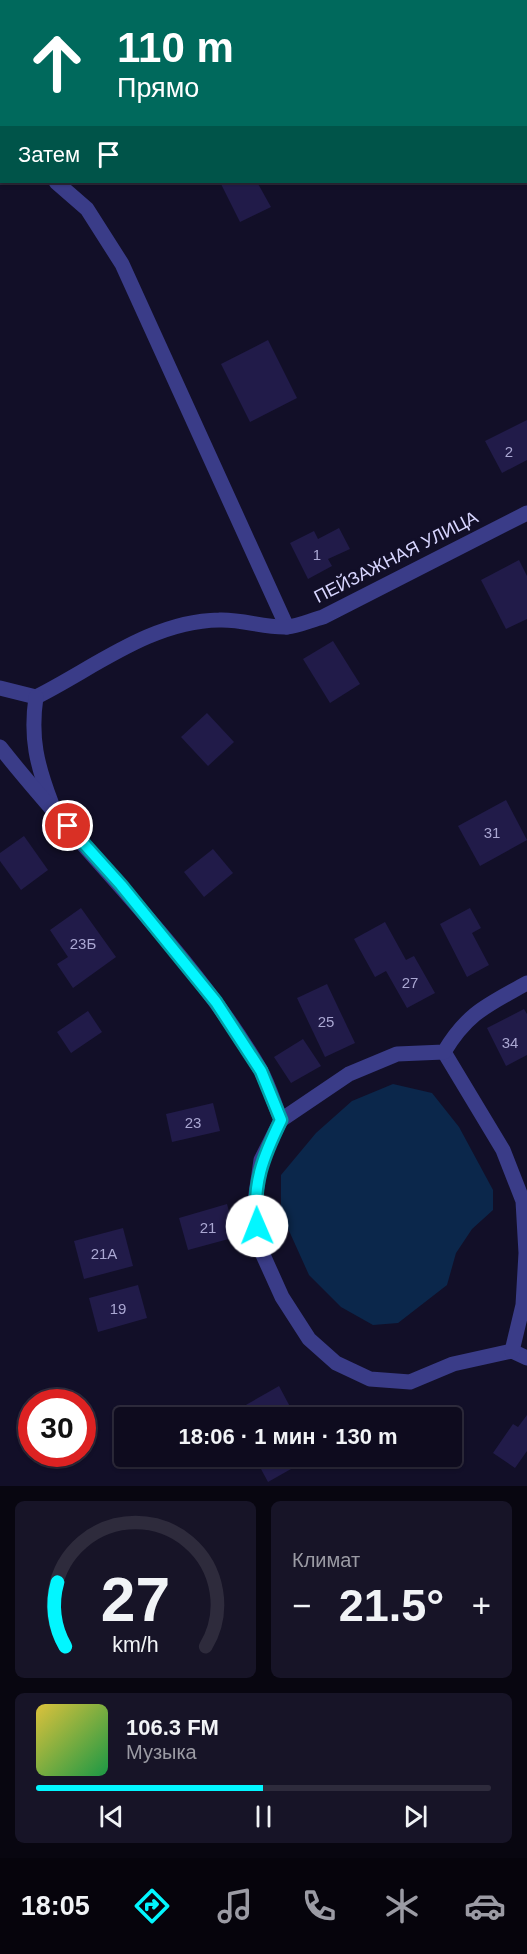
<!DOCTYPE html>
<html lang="ru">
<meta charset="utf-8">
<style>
body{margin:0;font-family:Arial,sans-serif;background:#171427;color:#f1f3f6;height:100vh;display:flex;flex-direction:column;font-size:22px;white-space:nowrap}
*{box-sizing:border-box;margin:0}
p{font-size:20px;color:#9b9ba4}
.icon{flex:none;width:33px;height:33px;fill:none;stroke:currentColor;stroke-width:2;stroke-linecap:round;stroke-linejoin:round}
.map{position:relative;height:1486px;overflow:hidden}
.details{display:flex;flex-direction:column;gap:15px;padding:15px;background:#080610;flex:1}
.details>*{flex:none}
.top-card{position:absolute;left:0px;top:0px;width:528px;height:183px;box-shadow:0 2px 4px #0004,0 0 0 2px #2e2b3c;background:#00695c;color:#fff;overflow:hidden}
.speed{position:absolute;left:18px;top:1389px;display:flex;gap:12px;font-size:30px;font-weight:700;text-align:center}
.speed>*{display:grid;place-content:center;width:78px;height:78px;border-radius:50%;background:#0e0b1e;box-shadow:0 2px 4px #0004,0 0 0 2px #2e2b3c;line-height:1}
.speed .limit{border:9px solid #d22;background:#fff;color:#111}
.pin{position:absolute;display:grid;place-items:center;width:51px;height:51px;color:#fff;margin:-26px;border:3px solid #fff;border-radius:50%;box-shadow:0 2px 6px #0007}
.me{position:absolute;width:66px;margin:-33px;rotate:359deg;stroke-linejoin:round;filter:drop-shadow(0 0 4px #0008)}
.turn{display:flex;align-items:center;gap:21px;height:126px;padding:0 18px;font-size:27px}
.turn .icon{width:78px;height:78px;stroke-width:2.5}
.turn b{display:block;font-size:42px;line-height:51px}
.then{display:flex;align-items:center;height:57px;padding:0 18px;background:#0003;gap:12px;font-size:22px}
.big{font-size:45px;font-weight:700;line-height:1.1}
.details .tile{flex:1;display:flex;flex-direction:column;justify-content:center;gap:9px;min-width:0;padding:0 21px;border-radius:9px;background:#171427}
.details .dial{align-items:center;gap:0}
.dial svg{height:156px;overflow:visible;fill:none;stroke:#2e2b3c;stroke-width:7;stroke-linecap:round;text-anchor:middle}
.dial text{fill:#f1f3f6;stroke:none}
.song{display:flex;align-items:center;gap:18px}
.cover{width:72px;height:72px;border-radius:9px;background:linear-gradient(135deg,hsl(50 70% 55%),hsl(140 70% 35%))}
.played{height:6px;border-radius:3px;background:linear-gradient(90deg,#02f6ff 50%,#2e2b3c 50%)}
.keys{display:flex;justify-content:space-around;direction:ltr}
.heat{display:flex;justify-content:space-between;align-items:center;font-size:33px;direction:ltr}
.details .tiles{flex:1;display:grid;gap:15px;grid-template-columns:1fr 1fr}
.tile:last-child{grid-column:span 2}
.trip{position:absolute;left:114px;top:1407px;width:348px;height:60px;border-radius:6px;background:#0e0b1e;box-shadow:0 2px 4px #0004,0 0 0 2px #2e2b3c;font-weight:700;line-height:60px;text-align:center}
.menu{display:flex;height:96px;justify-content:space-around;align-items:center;background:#06040c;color:#9b9ba4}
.menu .icon{width:42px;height:42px}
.menu .selected{color:#02f6ff}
.menu b{font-size:27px;color:#f1f3f6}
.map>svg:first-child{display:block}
.water{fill:#0b274b}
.building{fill:#211b49}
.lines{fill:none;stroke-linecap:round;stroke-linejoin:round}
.minor{stroke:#3a3c88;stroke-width:15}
.route-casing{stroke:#01a0a6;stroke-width:15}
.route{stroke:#02f6ff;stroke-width:10}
.labels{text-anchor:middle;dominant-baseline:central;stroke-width:5;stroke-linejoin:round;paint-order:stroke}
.number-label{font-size:15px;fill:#aaa7d2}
.street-label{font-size:18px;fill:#d8d6ff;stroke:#120f28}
</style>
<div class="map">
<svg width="527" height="1486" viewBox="0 0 527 1486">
<rect width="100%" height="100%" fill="#120f28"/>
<!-- water -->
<polygon class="water" points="393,1084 432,1093 459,1127 493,1190 493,1210 472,1229 456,1253 447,1285 398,1323 373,1325 341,1307 309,1275 281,1213 281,1175 316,1133 352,1101"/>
<!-- building -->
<g class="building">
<polygon points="226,182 257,182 271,207 240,222 221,184"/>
<polygon points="268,340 297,398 250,422 221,364"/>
<polygon points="527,420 527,460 502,473 485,441"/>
<polygon points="339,528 350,549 328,559 332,566 308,579 290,543 314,531 318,539"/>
<polygon points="519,560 527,576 527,619 506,629 481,580"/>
<polygon points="333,641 360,684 330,703 303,659"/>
<polygon points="207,713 234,742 208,766 181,737"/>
<polygon points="506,800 527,840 480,866 458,826"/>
<polygon points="24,836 48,870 21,890 0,861 0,853"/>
<polygon points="213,849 233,873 204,897 184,872"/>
<polygon points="81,908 116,957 73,988 57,964 68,957 50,930"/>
<polygon points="470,908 481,928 472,933 489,965 467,977 440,924"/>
<polygon points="385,922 406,960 414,956 435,993 407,1008 386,971 375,977 354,939"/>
<polygon points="327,984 355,1043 325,1057 297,998"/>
<polygon points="524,1009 527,1014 527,1055 506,1066 487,1028"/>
<polygon points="88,1011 102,1032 71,1053 57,1032"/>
<polygon points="303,1039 321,1066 291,1083 274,1057"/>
<polygon points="213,1103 220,1131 172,1142 166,1114"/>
<polygon points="227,1204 236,1237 188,1250 179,1218"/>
<polygon points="123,1228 133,1266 84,1279 74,1241"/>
<polygon points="138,1285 147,1318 98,1332 89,1298"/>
<polygon points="279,1386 296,1418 232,1418 230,1414"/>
<polygon points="527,1415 527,1451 515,1468 493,1453 513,1424 518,1427"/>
<polygon points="254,1456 314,1456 268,1482"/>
</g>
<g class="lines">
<!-- minor -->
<g class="minor">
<polyline points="424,0 426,2"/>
<polyline points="526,84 527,84"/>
<polyline points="0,130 2,132"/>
<polyline points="56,182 87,209 122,264 287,627"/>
<path d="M0,688L36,697C94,668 151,621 219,620C242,619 265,628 287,627C299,626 311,620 323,617L527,513"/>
<path d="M36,697C30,738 37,765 51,802"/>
<path d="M0,747C85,855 190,950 260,1069C269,1085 274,1103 281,1120L261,1160L254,1207L259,1246L282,1297L309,1339L336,1363L370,1379L410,1382L453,1364L512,1351L527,1358"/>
<polyline points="444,1052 503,1150 523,1201 526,1253 523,1305 512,1351"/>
<path d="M281,1120L349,1074L397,1054L444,1052C468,1012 488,1005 527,983"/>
</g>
</g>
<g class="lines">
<defs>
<path id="route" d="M68,826L121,885L216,1002L261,1071L281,1120C263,1157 252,1184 257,1226"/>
</defs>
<!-- route casing -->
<use href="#route" class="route-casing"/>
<!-- route -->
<use href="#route" class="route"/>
</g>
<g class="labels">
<!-- number labels -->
<g class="number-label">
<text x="509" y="451">2</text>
<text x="317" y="554">1</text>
<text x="492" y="832">31</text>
<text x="83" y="943">23Б</text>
<text x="410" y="982">27</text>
<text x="326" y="1021">25</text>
<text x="510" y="1042">34</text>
<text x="193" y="1122">23</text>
<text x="208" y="1227">21</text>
<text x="104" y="1253">21А</text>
<text x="118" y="1308">19</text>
</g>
<!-- street labels -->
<g class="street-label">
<text transform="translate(396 557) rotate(-27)">ПЕЙЗАЖНАЯ УЛИЦА</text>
</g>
</g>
</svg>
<div class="speed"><div class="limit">30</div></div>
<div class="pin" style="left:68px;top:826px;background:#d93025"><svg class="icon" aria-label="arrive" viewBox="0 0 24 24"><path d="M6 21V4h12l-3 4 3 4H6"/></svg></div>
<svg class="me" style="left:257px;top:1226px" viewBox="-20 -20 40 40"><circle r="19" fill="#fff"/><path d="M0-13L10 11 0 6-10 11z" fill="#02f6ff"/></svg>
<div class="trip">18:06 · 1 мин · 130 m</div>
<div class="top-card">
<div class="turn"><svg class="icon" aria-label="ahead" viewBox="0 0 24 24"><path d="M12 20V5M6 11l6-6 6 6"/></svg><div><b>110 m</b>Прямо</div></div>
<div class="then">Затем<svg class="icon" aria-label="arrive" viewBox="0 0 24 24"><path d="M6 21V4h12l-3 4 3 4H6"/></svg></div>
</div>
</div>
<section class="details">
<div class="tiles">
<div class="tile dial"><svg viewBox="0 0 100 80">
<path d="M14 69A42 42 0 1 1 86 69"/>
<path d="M14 69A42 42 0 0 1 10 36" stroke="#02f6ff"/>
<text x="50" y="56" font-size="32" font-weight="700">27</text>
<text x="50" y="72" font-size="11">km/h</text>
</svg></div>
<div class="tile"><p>Климат</p>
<div class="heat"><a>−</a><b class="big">21.5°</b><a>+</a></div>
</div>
<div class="tile">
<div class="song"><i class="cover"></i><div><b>106.3 FM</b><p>Музыка</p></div></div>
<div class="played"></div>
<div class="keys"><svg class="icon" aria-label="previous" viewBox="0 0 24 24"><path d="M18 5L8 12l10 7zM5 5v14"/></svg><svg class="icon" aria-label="pause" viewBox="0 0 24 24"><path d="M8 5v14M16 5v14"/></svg><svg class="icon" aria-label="next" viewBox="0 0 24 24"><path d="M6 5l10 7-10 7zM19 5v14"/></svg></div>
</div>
</div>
</section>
<nav class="menu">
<b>18:05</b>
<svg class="icon selected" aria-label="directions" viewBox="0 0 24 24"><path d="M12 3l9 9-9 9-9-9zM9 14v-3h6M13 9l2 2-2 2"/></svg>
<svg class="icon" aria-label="music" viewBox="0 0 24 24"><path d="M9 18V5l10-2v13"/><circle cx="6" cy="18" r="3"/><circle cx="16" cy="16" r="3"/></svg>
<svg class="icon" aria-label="phone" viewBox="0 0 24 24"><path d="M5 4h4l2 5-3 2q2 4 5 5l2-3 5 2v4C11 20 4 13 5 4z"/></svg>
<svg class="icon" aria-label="climate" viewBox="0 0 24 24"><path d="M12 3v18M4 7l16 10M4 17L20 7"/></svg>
<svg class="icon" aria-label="car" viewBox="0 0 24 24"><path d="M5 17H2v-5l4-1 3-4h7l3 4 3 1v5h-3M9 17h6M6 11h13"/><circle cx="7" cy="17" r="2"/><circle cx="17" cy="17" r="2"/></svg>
</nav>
